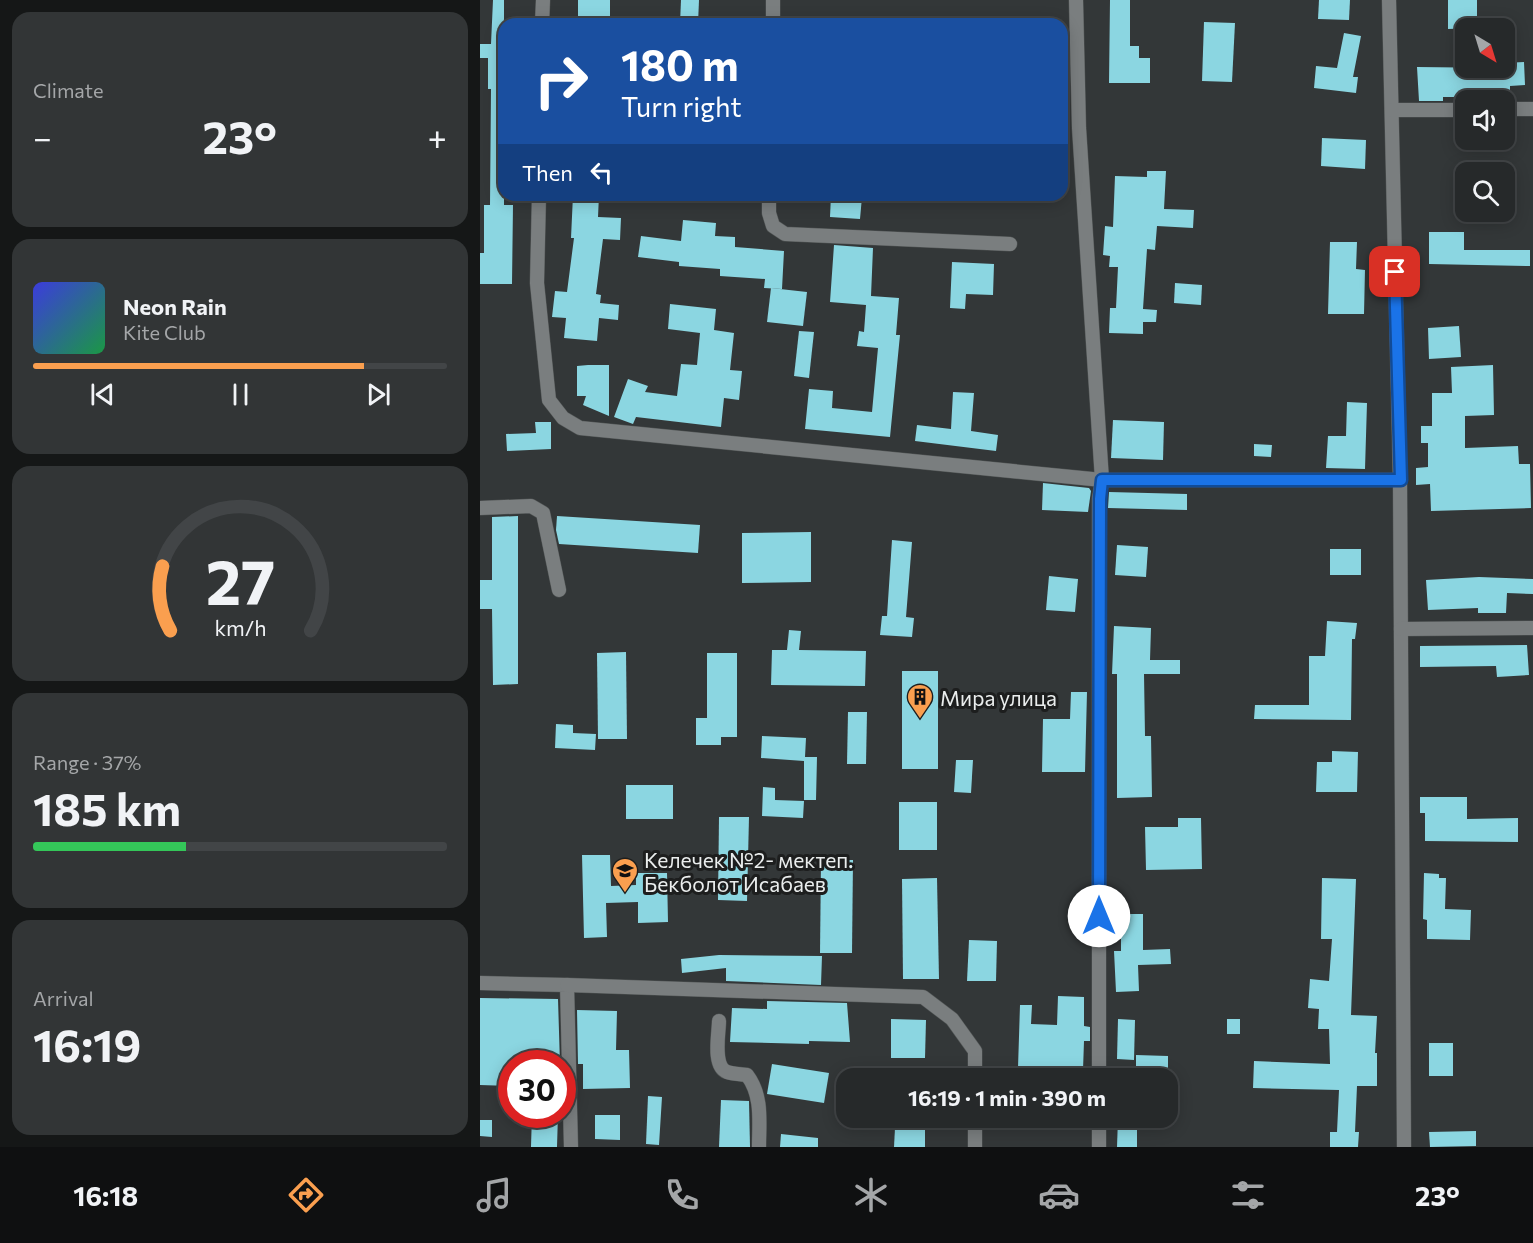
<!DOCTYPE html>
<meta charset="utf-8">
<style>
body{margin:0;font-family:Commissioner,sans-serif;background:#323536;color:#f1f3f6;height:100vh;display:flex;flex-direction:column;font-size:22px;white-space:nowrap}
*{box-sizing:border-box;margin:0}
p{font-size:20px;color:#a4a6a8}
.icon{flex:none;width:33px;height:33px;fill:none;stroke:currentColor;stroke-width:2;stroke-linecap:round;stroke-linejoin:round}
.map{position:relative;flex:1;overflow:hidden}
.drawer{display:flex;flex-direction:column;gap:12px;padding:12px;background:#151717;width:480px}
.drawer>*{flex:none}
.banner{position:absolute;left:18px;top:18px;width:570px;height:183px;border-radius:18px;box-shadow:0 3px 15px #0003,0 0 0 2px #424547;background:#1a4fa0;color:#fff;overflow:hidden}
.needle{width:39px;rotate:142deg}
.tools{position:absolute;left:975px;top:18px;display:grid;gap:12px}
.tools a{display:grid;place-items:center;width:60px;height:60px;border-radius:12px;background:#26292a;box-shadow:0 3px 15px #0003,0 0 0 2px #424547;font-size:30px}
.speed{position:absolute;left:18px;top:1050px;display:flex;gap:12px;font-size:30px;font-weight:700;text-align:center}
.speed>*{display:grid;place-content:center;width:78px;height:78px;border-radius:50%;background:#26292a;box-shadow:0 3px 15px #0003,0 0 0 2px #424547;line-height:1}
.speed .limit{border:9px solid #d22;background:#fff;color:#111}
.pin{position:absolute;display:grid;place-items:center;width:51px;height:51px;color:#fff;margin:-26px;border-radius:12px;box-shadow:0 3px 9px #0006}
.me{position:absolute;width:66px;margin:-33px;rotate:0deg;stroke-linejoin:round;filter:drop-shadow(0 0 4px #0008)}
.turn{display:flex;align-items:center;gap:21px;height:126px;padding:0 24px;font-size:27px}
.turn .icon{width:78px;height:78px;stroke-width:2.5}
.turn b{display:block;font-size:42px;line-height:51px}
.then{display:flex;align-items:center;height:57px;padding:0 24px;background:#0003;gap:12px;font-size:22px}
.big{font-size:45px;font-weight:700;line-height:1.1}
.drawer .card{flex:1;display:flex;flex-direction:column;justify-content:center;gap:9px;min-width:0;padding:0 21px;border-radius:18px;background:#323536}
.drawer .dial{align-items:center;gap:0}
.dial svg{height:156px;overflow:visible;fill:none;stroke:#424547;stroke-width:7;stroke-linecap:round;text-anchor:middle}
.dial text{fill:#f1f3f6;stroke:none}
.song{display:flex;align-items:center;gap:18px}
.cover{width:72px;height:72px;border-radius:9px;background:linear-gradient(135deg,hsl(240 70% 55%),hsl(140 70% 35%))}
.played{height:6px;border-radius:3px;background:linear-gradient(90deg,#fa9f4f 80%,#424547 80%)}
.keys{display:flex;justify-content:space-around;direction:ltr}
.heat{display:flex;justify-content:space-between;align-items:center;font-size:33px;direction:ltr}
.charge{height:9px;border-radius:4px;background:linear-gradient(90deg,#34c759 37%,#424547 0)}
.trip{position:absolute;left:356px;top:1068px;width:342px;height:60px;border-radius:18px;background:#26292a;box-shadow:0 3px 15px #0003,0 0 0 2px #424547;font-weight:700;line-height:60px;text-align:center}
.menu{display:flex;height:96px;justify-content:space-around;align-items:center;background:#0f1011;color:#a4a6a8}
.menu .icon{width:42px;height:42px}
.menu .on{color:#fa9f4f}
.menu b{font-size:27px;color:#f1f3f6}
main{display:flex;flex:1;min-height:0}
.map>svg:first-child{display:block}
.building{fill:#8bd6e1}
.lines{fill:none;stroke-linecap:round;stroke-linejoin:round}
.street-casing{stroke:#515555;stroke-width:15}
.street{stroke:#7a7e7f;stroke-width:14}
.route-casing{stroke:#114b97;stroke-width:15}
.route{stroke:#1a73e8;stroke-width:10}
.labels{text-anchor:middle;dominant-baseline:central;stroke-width:6;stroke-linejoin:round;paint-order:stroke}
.poi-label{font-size:21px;fill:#eaeded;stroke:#1d1e1e;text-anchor:start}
</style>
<main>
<section class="drawer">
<div class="card"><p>Climate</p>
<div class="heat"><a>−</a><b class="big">23°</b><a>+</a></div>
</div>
<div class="card">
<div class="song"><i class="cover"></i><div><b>Neon Rain</b><p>Kite Club</p></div></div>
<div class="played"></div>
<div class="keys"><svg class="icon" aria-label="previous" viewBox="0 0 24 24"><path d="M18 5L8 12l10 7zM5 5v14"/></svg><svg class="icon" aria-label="pause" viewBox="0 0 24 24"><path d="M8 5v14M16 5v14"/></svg><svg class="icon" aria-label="next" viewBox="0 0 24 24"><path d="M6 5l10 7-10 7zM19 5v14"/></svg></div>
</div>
<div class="card dial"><svg viewBox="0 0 100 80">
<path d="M14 69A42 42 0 1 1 86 69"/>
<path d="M14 69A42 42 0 0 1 10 36" stroke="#fa9f4f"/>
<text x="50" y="56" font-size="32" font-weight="700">27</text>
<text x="50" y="72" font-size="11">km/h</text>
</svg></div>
<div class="card"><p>Range · 37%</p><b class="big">185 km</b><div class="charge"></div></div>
<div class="card"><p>Arrival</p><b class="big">16:19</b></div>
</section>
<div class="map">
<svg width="1053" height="1147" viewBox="0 0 1053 1147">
<rect width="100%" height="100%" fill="#333738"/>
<!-- building -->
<g class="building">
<polygon points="13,0 24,0 24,205 33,205 32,284 0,284 0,253 4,253 4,205 10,205 11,89 8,89 8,58 0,58 0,44 11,44"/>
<polygon points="98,0 130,0 130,23 98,24"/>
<polygon points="201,0 219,0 218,24 200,24"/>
<polygon points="630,0 650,0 650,46 659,46 659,58 670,58 670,83 629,83"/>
<polygon points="839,0 870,0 869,20 838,19"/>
<polygon points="968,0 997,0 997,28 968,29"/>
<polygon points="724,22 755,23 752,82 722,81"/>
<polygon points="864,33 881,36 873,77 878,77 876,93 834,88 836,66 857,68"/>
<polygon points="1044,62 1045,85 1030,86 1030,91 995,93 995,97 963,97 963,101 939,101 937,67 1024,68 1024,63"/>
<polygon points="842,138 886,140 885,169 841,166"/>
<polygon points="667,171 686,171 684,209 714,210 713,228 677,226 675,250 667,249 663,309 677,310 676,322 663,322 663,334 629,333 630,308 636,308 638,267 629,267 630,256 623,255 625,226 633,227 635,176 667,177"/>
<polygon points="93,195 119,195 118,217 141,218 140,240 123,239 116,294 121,295 120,303 139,305 138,320 119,318 117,341 84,338 86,318 72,317 75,291 87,292 94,238 91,238"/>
<polygon points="351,195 382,197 380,219 350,217"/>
<polygon points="203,220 236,223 235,236 255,237 255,247 304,251 302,289 284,288 285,279 240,276 240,269 199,266 199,262 158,257 161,236 201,241"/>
<polygon points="949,232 984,232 984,250 1050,250 1050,266 949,264"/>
<polygon points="850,242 877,242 876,269 885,270 884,314 848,314"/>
<polygon points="354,245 393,248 391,296 419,298 416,335 420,335 410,437 325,429 329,389 353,391 352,408 392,412 398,348 377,346 379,331 384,332 386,305 350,302"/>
<polygon points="472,262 514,264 513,295 486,294 485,309 470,308"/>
<polygon points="695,283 722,285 721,305 694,303"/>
<polygon points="291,288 327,292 323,326 287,322"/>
<polygon points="190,304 236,309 234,330 254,333 250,370 262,371 259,400 244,398 241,427 156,417 153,424 134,417 148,379 168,386 165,392 197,396 201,364 217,365 220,333 188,329"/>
<polygon points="979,326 981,357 949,359 948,328"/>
<polygon points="319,331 334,332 329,378 314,376"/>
<polygon points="108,365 129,365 129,416 103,405 106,396 97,396 97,366"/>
<polygon points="1013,365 1014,415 985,416 985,448 1038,446 1039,464 1050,464 1051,508 951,511 950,484 936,485 936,468 948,467 948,443 941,443 941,426 952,426 952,393 972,393 971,367"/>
<polygon points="473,392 494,393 491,431 518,435 516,451 435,441 437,425 471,429"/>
<polygon points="867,402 887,403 885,469 846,468 848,436 866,436"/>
<polygon points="633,420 684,422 683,460 631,458"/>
<polygon points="55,422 71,422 71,449 27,451 26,434 56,433"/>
<polygon points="774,444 792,445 791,457 774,456"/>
<polygon points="563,483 609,488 611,491 608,512 562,510"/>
<polygon points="629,492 707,494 707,510 628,508"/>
<polygon points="38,516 38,684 13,685 12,609 0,609 0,580 12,580 12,517"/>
<polygon points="77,516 220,525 218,553 79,544 76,530"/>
<polygon points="331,532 331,582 262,583 262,533"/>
<polygon points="412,540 432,542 426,617 434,618 432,637 400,635 402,616 407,616"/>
<polygon points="637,545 668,547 666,577 635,575"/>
<rect x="850" y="549" width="31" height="26"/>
<polygon points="569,576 598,579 595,612 566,610"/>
<polygon points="999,577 1053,579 1053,594 1027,593 1026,613 998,613 998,608 948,610 946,580"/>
<polygon points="847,621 877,623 875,639 872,639 871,720 774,719 775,705 829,705 829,656 845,656"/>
<polygon points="634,626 671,628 670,660 700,660 700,674 664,674 665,736 671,736 672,797 637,798 637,674 632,674"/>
<polygon points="309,630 321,631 319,650 386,651 385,686 291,685 292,650 307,650"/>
<polygon points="1047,645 1049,675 1017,677 1016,666 940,667 940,646"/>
<polygon points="146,652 147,739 118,739 117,653"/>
<polygon points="227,653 257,653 257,737 241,737 241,745 216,745 216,718 227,718"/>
<rect x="422" y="671" width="36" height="98"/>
<polygon points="591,692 607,692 605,772 562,772 563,719 590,719"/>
<polygon points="368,712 387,712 386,764 367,764"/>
<polygon points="76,724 93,725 93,733 116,734 115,750 75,748"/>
<polygon points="282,736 326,738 325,757 337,757 336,800 324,800 324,761 281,758"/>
<polygon points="852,751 878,752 877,792 836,792 837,762 852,762"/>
<polygon points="476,760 493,760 491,793 474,792"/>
<rect x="146" y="785" width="47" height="34"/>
<polygon points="283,787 295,788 295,800 324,801 323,818 282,816"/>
<polygon points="940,797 987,797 987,819 1038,818 1038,842 945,841 945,813 940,813"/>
<rect x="419" y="802" width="38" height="48"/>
<polygon points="239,817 269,817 267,901 238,900"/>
<polygon points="698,818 721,818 722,869 666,870 665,827 698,827"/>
<polygon points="102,855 130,855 131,886 156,885 156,873 187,873 188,922 158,923 158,902 126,903 127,937 104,938"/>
<polygon points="341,860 373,860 372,953 340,953"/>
<polygon points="944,873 959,874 959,878 966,878 965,909 991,910 990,940 947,939 947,920 943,919"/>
<polygon points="457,878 459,979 423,979 422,879"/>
<polygon points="842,878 876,879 871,1015 897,1016 895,1053 897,1053 897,1086 877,1086 875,1132 879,1132 878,1147 850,1147 850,1132 857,1132 859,1090 773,1088 774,1061 850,1064 849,1029 838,1029 839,1009 828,1008 830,979 849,981 852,939 841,939"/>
<polygon points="641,914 663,914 663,950 690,949 691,964 658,965 659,991 636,992 634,951 641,951"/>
<polygon points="489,940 517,941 516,981 487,981"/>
<polygon points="239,955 342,956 341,985 246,981 246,968 202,973 201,959"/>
<polygon points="578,996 604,997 604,1026 610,1027 610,1041 604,1041 603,1070 538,1068 540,1005 552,1005 551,1024 577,1025"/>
<polygon points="0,998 78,999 80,1064 32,1064 32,1086 0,1085"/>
<polygon points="287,1001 367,1003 370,1042 329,1041 329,1044 250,1042 252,1008 287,1009"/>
<polygon points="97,1010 137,1011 136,1050 149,1050 150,1088 103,1089 103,1064 98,1064"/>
<polygon points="411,1019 446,1020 445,1058 411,1058"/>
<polygon points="638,1019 655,1020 654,1060 637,1059"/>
<rect x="747" y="1019" width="13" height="15"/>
<rect x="949" y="1043" width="24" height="33"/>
<polygon points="656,1055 688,1056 688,1078 656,1078"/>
<polygon points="292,1064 349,1073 344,1103 287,1094"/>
<polygon points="168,1096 182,1097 179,1145 166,1144"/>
<polygon points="241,1100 269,1101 270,1147 239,1147"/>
<polygon points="52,1114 78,1114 77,1147 51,1147"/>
<polygon points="115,1115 140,1115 140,1140 115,1139"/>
<polygon points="638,1118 657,1118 657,1147 637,1147"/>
<polygon points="0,1120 12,1120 12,1137 0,1136"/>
<polygon points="415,1128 445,1129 445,1147 414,1147"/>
<polygon points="996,1131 996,1146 950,1147 949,1132"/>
<polygon points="301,1134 338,1138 338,1147 300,1147"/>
</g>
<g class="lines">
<defs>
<g id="street">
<polyline points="596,0 599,128 622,480 619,499 619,1078"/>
<polyline points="909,0 920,480 924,1147"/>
<polyline points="62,24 63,0"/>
<polyline points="293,24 293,0"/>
<polyline points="1024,109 1053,109"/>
<polyline points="912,110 986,110"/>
<polyline points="59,195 57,283 69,400 83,418 100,428 622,480 920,480"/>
<polyline points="289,195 289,213 293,226 305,234 530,244"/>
<polyline points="0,508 51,506 63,513 79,590"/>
<polyline points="921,629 1053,628"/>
<polyline points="0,983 87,985 91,1147"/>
<polyline points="87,985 443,997 472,1019 495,1051 495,1078"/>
<path d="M239,1021C239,1034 232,1066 247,1072C253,1074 261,1074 267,1075C283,1096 279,1122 279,1147"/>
<polyline points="495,1118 495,1147"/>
<polyline points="619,1147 619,1118"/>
</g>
</defs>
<!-- street casing -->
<use href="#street" class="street-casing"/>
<!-- street -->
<use href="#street" class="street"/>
</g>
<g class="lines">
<defs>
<polyline id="route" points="619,916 620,499 622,480 921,480 915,272"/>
</defs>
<!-- route casing -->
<use href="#route" class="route-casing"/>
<!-- route -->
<use href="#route" class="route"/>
</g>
<!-- icons -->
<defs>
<symbol id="building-pin" viewBox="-11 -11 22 30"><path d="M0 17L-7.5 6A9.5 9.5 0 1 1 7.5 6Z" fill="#fa9f4f" stroke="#1d1e1e"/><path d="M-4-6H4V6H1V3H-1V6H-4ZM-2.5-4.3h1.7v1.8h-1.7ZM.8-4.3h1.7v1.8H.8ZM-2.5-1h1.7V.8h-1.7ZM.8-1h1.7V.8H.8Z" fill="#111"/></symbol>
<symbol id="school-pin" viewBox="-11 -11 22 30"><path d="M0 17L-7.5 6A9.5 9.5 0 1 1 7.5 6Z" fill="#fa9f4f" stroke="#1d1e1e"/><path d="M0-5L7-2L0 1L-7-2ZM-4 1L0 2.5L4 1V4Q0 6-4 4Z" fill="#111"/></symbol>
</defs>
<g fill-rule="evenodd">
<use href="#building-pin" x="425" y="682" width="30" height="40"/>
<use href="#school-pin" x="130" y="856" width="30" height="40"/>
</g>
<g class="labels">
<!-- poi labels -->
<g class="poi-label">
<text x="460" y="697">Мира улица</text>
<text x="164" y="859">Келечек №2- мектеп.<tspan x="164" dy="24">Бекболот Исабаев</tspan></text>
</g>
</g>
</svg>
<div class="tools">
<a><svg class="needle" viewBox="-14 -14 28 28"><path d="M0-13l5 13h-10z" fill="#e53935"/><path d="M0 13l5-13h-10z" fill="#a4a6a8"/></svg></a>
<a><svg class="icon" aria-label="sound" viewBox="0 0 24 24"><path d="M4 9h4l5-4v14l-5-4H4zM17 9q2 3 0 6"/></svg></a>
<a><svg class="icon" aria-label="search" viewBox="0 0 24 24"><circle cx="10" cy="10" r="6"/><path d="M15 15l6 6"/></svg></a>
</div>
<div class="speed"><div class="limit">30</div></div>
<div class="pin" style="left:915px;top:272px;background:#d93025"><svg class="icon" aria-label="arrive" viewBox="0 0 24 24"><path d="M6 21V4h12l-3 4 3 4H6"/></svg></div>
<svg class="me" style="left:619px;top:916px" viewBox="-20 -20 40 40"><circle r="19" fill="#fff"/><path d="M0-13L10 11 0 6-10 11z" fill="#1a73e8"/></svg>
<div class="trip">16:19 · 1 min · 390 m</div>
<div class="banner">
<div class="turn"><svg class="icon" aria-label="right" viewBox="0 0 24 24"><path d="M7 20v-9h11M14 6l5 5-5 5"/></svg><div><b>180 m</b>Turn right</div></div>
<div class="then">Then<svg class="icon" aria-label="left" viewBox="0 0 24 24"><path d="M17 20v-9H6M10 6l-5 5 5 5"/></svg></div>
</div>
</div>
</main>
<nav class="menu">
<b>16:18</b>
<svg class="icon on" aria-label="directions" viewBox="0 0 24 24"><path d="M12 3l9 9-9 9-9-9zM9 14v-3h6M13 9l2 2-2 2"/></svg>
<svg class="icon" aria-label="music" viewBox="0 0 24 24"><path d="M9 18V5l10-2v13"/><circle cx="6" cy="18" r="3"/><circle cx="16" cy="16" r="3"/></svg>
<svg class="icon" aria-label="phone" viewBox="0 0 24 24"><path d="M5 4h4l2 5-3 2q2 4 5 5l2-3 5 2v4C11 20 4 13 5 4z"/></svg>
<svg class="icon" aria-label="climate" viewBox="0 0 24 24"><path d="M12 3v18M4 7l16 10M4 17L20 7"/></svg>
<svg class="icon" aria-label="car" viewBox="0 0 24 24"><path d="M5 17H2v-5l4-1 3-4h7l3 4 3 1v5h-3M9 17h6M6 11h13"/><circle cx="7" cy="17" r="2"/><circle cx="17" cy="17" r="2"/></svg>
<svg class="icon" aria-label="filters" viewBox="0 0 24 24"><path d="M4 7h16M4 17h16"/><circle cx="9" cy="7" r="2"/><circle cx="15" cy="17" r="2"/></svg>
<b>23°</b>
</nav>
